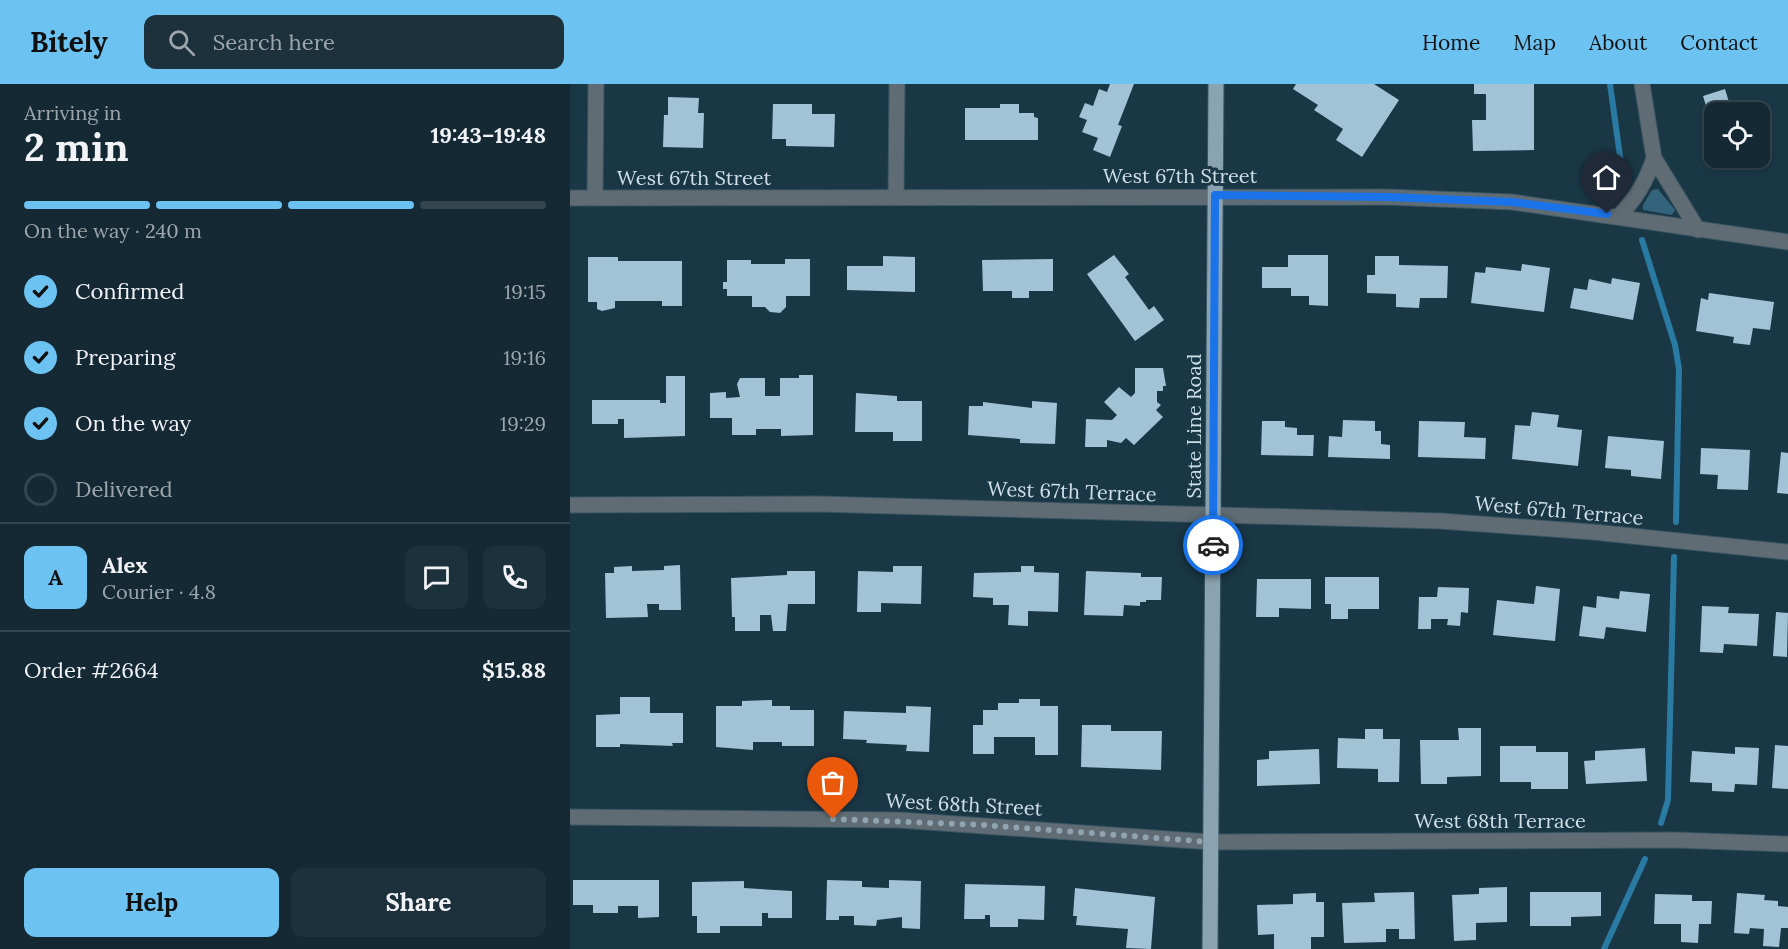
<!DOCTYPE html>
<html lang="en">
<head>
<meta charset="utf-8">
<style>
  :root { --surface:#142934; --page:#1d313c; --text:#f1f3f6; --muted:#9da6ac; --line:#33454f; --accent:#6cc3f2 }
  body { margin:0; font-family:Lora,serif; background:var(--page); color:var(--text); height:100vh; display:flex; flex-direction:column; font-size:22px; white-space:nowrap }
  * { box-sizing:border-box; margin:0 }
  p { font-size:20px; color:var(--muted) }
  .icon { flex:none; width:33px; height:33px; fill:none; stroke:currentColor; stroke-width:2; stroke-linecap:round; stroke-linejoin:round }
  .map { position:relative; flex:1; overflow:hidden }
  .side { display:flex; flex-direction:column; background:var(--surface); width:570px }
  .side>* { flex:none }
  .tools { position:absolute; left:1134px; top:18px; display:grid; gap:12px }
  .tools a { display:grid; place-items:center; width:66px; height:66px; border-radius:12px; background:var(--surface); box-shadow:0 3px 9px #0003,0 0 0 2px var(--line); font-size:30px }
  .pin { position:absolute; display:grid; place-items:center; width:51px; height:51px; color:#fff; margin:-62px -26px; border-radius:50% 50% 50% 0; rotate:-45deg; box-shadow:0 0 6px #0007 }
  .pin .icon { rotate:45deg }
  .courier { position:absolute; display:grid; place-items:center; width:60px; height:60px; margin:-30px; border:4px solid #1a73e8; border-radius:50%; background:#fff; color:#222; box-shadow:0 2px 8px #0007 }
  .head em { font-style:normal; font-weight:700 }
  .head div { display:flex; flex-direction:column-reverse }
  .head { display:flex; align-items:center; justify-content:space-between; height:102px; padding:0 24px }
  h1 { font-size:39px; font-weight:700; line-height:45px }
  .bar { display:grid; grid-template-columns:repeat(4,1fr); gap:9px 6px; align-content:center; height:72px; padding:0 24px }
  .bar i { height:8px; border-radius:4px; background:var(--line) }
  .bar .current { background:var(--accent) }
  .bar p { grid-column:span 4 }
  .line { display:flex; align-items:center; gap:15px; padding:0 24px; border-top:2px solid var(--line) }
  .line div { flex:1 }
  .round { display:grid; place-items:center; flex:none; width:63px; height:63px; border-radius:12px; background:var(--page) }
  ol { padding:0 24px; list-style:none }
  li { display:flex; align-items:center; gap:18px; height:66px }
  li p { margin-inline-start:auto }
  li .icon { padding:6px; border-radius:50%; background:var(--accent); color:#111; stroke-width:4 }
  li:last-child { color:var(--muted) }
  li i { width:33px; height:33px; border:3px solid var(--line); border-radius:50% }
  .primary-button { display:flex; gap:12px; margin-top:auto; padding:12px 24px }
  .primary-button a { flex:1; height:69px; border-radius:12px; background:var(--accent); color:#111; font-size:24px; font-weight:700; line-height:69px; text-align:center }
  .primary-button a+a { background:var(--page); color:var(--text) }
  header { display:flex; align-items:center; gap:36px; box-sizing:border-box; height:84px; padding:0 30px; background:var(--accent); color:#111 }
  header strong { font-size:28px }
  nav { display:flex; gap:33px; margin-inline-start:auto; font-size:21px }
  .search { width:420px; height:54px; background:var(--page); display:flex; align-items:center; gap:15px; box-sizing:border-box; padding:0 21px; border-radius:12px; color:var(--muted); font-size:22px }
  main { display:flex; flex:1; min-height:0 }
  .map>svg:first-child { display:block }
  .green { fill:#34637c }
  .lines { fill:none; stroke-linecap:round; stroke-linejoin:round }
  .stream { stroke:#2a7ba3; stroke-width:6 }
  .building { fill:#a2c2d5 }
  .minor-casing { stroke:#3a5563; stroke-width:17 }
  .major-casing { stroke:#3a5563; stroke-width:17 }
  .minor { stroke:#5f6c73; stroke-width:15 }
  .major { stroke:#89a3b3; stroke-width:15 }
  .done { stroke:#8fa4af; stroke-width:6; stroke-dasharray:0 10.8 }
  .route { stroke:#1a73e8; stroke-width:8 }
  .labels { text-anchor:middle; dominant-baseline:central; stroke-width:6; stroke-linejoin:round; paint-order:stroke }
  .street-label { font-size:20px; fill:#cedfe8; stroke:#1a3746 }
</style>
</head>
<body>
<header>
<strong>Bitely</strong>
<div class="search"><svg class="icon" aria-label="search" viewBox="0 0 24 24"><circle cx="10" cy="10" r="6"/><path d="M15 15l6 6"/></svg>Search here</div>
<nav><a>Home</a><a>Map</a><a>About</a><a>Contact</a></nav>
</header>
<main>
<section class="side">
<div class="head"><div><h1>2 min</h1><p>Arriving in</p></div><em>19:43–19:48</em></div>
<div class="bar"><i class="current"></i><i class="current"></i><i class="current"></i><i></i><p>On the way · 240 m</p></div>
<ol>
<li><svg class="icon" aria-label="check" viewBox="0 0 24 24"><path d="M5 12l5 5 9-10"/></svg>Confirmed<p>19:15</p></li>
<li><svg class="icon" aria-label="check" viewBox="0 0 24 24"><path d="M5 12l5 5 9-10"/></svg>Preparing<p>19:16</p></li>
<li><svg class="icon" aria-label="check" viewBox="0 0 24 24"><path d="M5 12l5 5 9-10"/></svg>On the way<p>19:29</p></li>
<li><i></i>Delivered</li>
</ol>
<div class="line" style="height:108px"><b class="round" style="background:var(--accent);color:#111">A</b><div><b>Alex</b><p>Courier · 4.8</p></div><a class="round"><svg class="icon" aria-label="chat" viewBox="0 0 24 24"><path d="M4 5h16v11H9l-5 4z"/></svg></a><a class="round"><svg class="icon" aria-label="phone" viewBox="0 0 24 24"><path d="M5 4h4l2 5-3 2q2 4 5 5l2-3 5 2v4C11 20 4 13 5 4z"/></svg></a></div>
<div class="line" style="height:78px"><div>Order #2664</div><b>$15.88</b></div>
<div class="primary-button"><a>Help</a><a>Share</a></div>
</section>
<div class="map">
<svg width="1218" height="865" viewBox="0 0 1218 865">
  <rect width="100%" height="100%" fill="#1a3746"/>
  <!-- green -->
  <path class="green" d="M 1088,105 L 1105,126 L 1102,131 L 1073,126 L 1073,121 L 1082,106 Z"/>
  <g class="lines">
    <!-- stream -->
    <path class="stream" d="M 1040,0 L 1054,101
      M 1072,156 L 1105,261 L 1109,285 L 1106,438
      M 1091,739 L 1098,716 L 1104,473
      M 1034,865 L 1075,775"/>
  </g>
  <!-- building -->
  <path class="building" d="M 540,0 L 564,0 L 548,41 L 552,42 L 540,73 L 523,66 L 528,54 L 512,48 L 517,36 L 509,33 L 515,19 L 523,22 L 529,5 L 537,8 Z
    M 726,0 L 804,0 L 829,16 L 792,73 L 766,56 L 773,45 L 744,26 L 748,21 L 723,5 Z
    M 904,0 L 964,0 L 964,66 L 903,67 L 902,36 L 916,36 L 916,10 L 904,10 Z
    M 1155,5 L 1162,28 L 1144,28 L 1144,48 L 1133,12 Z
    M 98,13 L 129,14 L 128,29 L 134,29 L 133,64 L 93,63 L 94,31 L 98,31 Z
    M 203,20 L 242,20 L 242,30 L 265,30 L 264,63 L 216,62 L 216,55 L 202,55 Z
    M 430,20 L 449,20 L 449,29 L 464,29 L 464,33 L 468,34 L 468,56 L 395,56 L 395,24 L 430,24 Z
    M 1193,50 L 1200,72 L 1156,85 L 1152,74 L 1190,74 L 1190,51 Z
    M 544,171 L 559,190 L 555,193 L 579,226 L 584,222 L 594,236 L 565,257 L 517,190 Z
    M 718,171 L 758,171 L 758,222 L 739,221 L 739,212 L 721,212 L 721,204 L 692,204 L 692,183 L 718,183 Z
    M 313,172 L 345,173 L 345,208 L 277,206 L 277,182 L 313,182 Z
    M 805,172 L 829,172 L 829,181 L 878,182 L 877,214 L 850,214 L 849,224 L 826,223 L 826,210 L 797,209 L 797,191 L 805,191 Z
    M 18,173 L 48,173 L 48,177 L 112,177 L 112,222 L 92,222 L 92,217 L 45,217 L 45,224 L 32,227 L 27,225 L 27,218 L 18,218 Z
    M 215,175 L 240,175 L 240,212 L 216,212 L 216,223 L 210,229 L 200,228 L 195,223 L 182,223 L 182,212 L 157,212 L 157,205 L 153,205 L 153,198 L 157,198 L 157,176 L 181,176 L 181,180 L 215,180 Z
    M 483,175 L 483,207 L 459,207 L 459,214 L 442,214 L 442,207 L 413,207 L 412,176 Z
    M 952,180 L 980,184 L 974,228 L 901,219 L 905,188 L 915,189 L 916,183 L 951,187 Z
    M 1042,194 L 1070,199 L 1063,236 L 1000,224 L 1004,204 L 1017,206 L 1019,195 L 1041,200 Z
    M 1139,209 L 1204,218 L 1200,246 L 1183,244 L 1180,261 L 1163,259 L 1164,253 L 1126,247 L 1131,214 L 1138,216 Z
    M 565,284 L 593,284 L 596,302 L 593,302 L 593,307 L 587,307 L 587,318 L 591,321 L 586,326 L 593,333 L 564,361 L 556,354 L 551,359 L 537,356 L 537,363 L 515,363 L 516,335 L 542,336 L 547,331 L 534,318 L 549,303 L 561,313 L 565,309 Z
    M 229,291 L 243,291 L 243,351 L 211,352 L 211,345 L 186,345 L 186,351 L 162,351 L 162,334 L 140,334 L 140,309 L 156,308 L 156,314 L 170,313 L 167,300 L 170,294 L 195,294 L 195,312 L 210,312 L 210,294 L 229,294 Z
    M 96,292 L 115,292 L 115,352 L 54,354 L 54,335 L 48,335 L 48,340 L 22,340 L 22,316 L 90,316 L 90,319 L 96,319 Z
    M 286,309 L 327,312 L 327,317 L 352,317 L 352,357 L 323,357 L 323,348 L 285,348 Z
    M 462,317 L 487,319 L 485,360 L 450,359 L 450,355 L 398,351 L 399,322 L 413,322 L 413,318 L 462,324 Z
    M 962,328 L 989,331 L 987,343 L 1012,346 L 1008,382 L 942,375 L 945,341 L 960,342 Z
    M 773,336 L 805,337 L 805,347 L 811,347 L 811,360 L 820,361 L 820,375 L 758,373 L 759,352 L 772,353 Z
    M 692,337 L 715,337 L 715,343 L 727,344 L 727,351 L 744,351 L 743,372 L 691,371 Z
    M 849,337 L 895,338 L 894,353 L 916,354 L 915,375 L 848,373 Z
    M 1038,352 L 1094,357 L 1091,395 L 1061,392 L 1061,386 L 1035,384 Z
    M 1131,364 L 1180,366 L 1178,406 L 1147,405 L 1148,391 L 1130,390 Z
    M 1211,368 L 1218,369 L 1218,410 L 1207,409 Z
    M 110,481 L 111,526 L 89,526 L 89,520 L 77,520 L 78,533 L 36,534 L 35,489 L 44,489 L 44,483 L 62,482 L 62,487 L 94,486 L 94,482 Z
    M 323,482 L 352,482 L 351,520 L 311,519 L 311,528 L 287,528 L 288,487 L 323,488 Z
    M 451,482 L 464,482 L 464,488 L 489,489 L 488,528 L 458,527 L 458,542 L 438,541 L 439,521 L 423,521 L 423,514 L 403,513 L 404,489 L 451,488 Z
    M 217,487 L 245,487 L 245,520 L 218,520 L 216,547 L 203,547 L 201,531 L 190,531 L 190,547 L 165,547 L 165,533 L 162,533 L 161,494 L 217,491 Z
    M 516,487 L 571,489 L 571,493 L 592,493 L 591,516 L 576,516 L 576,518 L 570,518 L 570,522 L 554,521 L 553,532 L 514,531 Z
    M 755,493 L 809,493 L 809,525 L 778,525 L 778,535 L 761,535 L 761,520 L 755,520 Z
    M 687,495 L 741,495 L 741,525 L 709,524 L 709,533 L 686,533 Z
    M 966,502 L 990,505 L 985,557 L 923,551 L 927,516 L 964,520 Z
    M 868,503 L 899,504 L 898,529 L 891,528 L 890,542 L 877,541 L 878,535 L 861,535 L 861,545 L 848,545 L 849,513 L 867,513 Z
    M 1050,507 L 1080,510 L 1076,548 L 1036,543 L 1034,555 L 1009,552 L 1013,522 L 1026,524 L 1027,512 L 1049,515 Z
    M 1132,522 L 1159,523 L 1158,529 L 1189,530 L 1187,562 L 1154,560 L 1153,569 L 1130,568 Z
    M 1206,528 L 1218,529 L 1217,573 L 1203,572 Z
    M 50,613 L 80,613 L 80,629 L 113,629 L 113,659 L 102,659 L 103,662 L 50,660 L 50,663 L 26,663 L 26,631 L 50,630 Z
    M 449,615 L 470,615 L 470,622 L 488,622 L 488,671 L 465,671 L 465,653 L 424,653 L 424,670 L 403,670 L 403,641 L 413,641 L 413,626 L 428,626 L 428,619 L 449,619 Z
    M 202,616 L 202,622 L 220,622 L 220,626 L 244,626 L 244,662 L 212,662 L 212,658 L 183,658 L 183,666 L 146,663 L 146,622 L 172,622 L 172,617 Z
    M 336,622 L 361,623 L 359,668 L 336,667 L 337,661 L 296,659 L 297,656 L 273,655 L 274,627 L 336,629 Z
    M 512,641 L 541,641 L 541,647 L 592,647 L 591,686 L 511,683 Z
    M 888,644 L 911,644 L 911,692 L 877,693 L 877,700 L 851,700 L 850,656 L 889,656 Z
    M 795,645 L 813,645 L 813,655 L 830,655 L 829,698 L 808,698 L 808,685 L 767,684 L 768,654 L 795,655 Z
    M 1205,661 L 1218,662 L 1218,705 L 1202,704 Z
    M 930,662 L 966,662 L 966,668 L 998,668 L 998,705 L 961,705 L 961,698 L 930,698 Z
    M 1165,663 L 1189,664 L 1187,701 L 1165,700 L 1164,708 L 1142,707 L 1142,699 L 1120,698 L 1122,667 L 1165,670 Z
    M 1075,664 L 1077,697 L 1016,700 L 1014,677 L 1025,676 L 1025,667 Z
    M 749,665 L 750,700 L 687,702 L 687,676 L 699,675 L 699,667 Z
    M 3,796 L 89,796 L 89,833 L 68,834 L 68,822 L 48,822 L 48,829 L 23,829 L 23,821 L 3,821 Z
    M 257,796 L 292,797 L 292,803 L 319,804 L 319,796 L 351,797 L 350,845 L 332,844 L 332,833 L 307,836 L 306,842 L 284,841 L 284,832 L 269,832 L 269,836 L 256,836 Z
    M 174,797 L 174,804 L 222,807 L 222,834 L 198,834 L 198,829 L 192,829 L 192,842 L 150,842 L 150,849 L 127,849 L 127,832 L 122,832 L 122,798 Z
    M 395,800 L 475,802 L 474,836 L 448,835 L 448,843 L 420,843 L 420,831 L 415,831 L 415,835 L 394,835 Z
    M 937,803 L 937,838 L 906,839 L 906,856 L 884,857 L 882,811 L 909,810 L 909,804 Z
    M 505,804 L 585,813 L 581,865 L 556,864 L 558,845 L 506,841 L 507,832 L 503,832 Z
    M 844,808 L 845,855 L 829,855 L 829,845 L 816,845 L 816,858 L 774,859 L 772,819 L 805,818 L 804,809 Z
    M 960,808 L 1031,808 L 1031,832 L 1001,833 L 1001,842 L 960,842 Z
    M 746,809 L 746,818 L 754,818 L 754,853 L 741,853 L 741,865 L 704,865 L 704,850 L 688,851 L 687,821 L 723,820 L 723,810 Z
    M 1167,809 L 1195,811 L 1194,816 L 1208,817 L 1208,822 L 1218,823 L 1218,844 L 1211,844 L 1209,863 L 1193,862 L 1194,845 L 1180,844 L 1179,850 L 1164,849 Z
    M 1085,810 L 1122,811 L 1122,817 L 1142,817 L 1141,840 L 1129,840 L 1128,859 L 1111,858 L 1111,840 L 1084,840 Z"/>
  <g class="lines">
    <!-- minor casing -->
    <g class="minor-casing">
      <path id="minor" d="M 1072,0 L 1084,74 L 1128,146
        M 326,113 L 327,0
        M 0,114 L 817,113 L 942,118 L 1218,158
        M 25,114 L 26,0
        M 1049,132 C 1066,114 1076,98 1084,74
        M 0,421 L 248,420 L 870,437 L 1023,448 L 1218,468
        M 0,733 L 329,736 L 641,758 L 1104,756 L 1218,760"/>
    </g>
    <!-- major casing -->
    <g class="major-casing">
      <path id="major" d="M 640,865 L 646,0"/>
    </g>
    <!-- minor -->
    <use href="#minor" class="minor"/>
    <!-- major -->
    <use href="#major" class="major"/>
  </g>
  <g class="lines">
    <!-- done -->
    <path class="done" d="M 263,735 L 413,741 L 641,758 L 643,461"/>
    <!-- route -->
    <path class="route" d="M 643,461 L 645,111 L 818,113 L 942,118 L 1037,130"/>
  </g>
  <g class="labels">
    <!-- street labels -->
    <g class="street-label">
      <text x="610" y="91">West 67th Street</text>
      <text x="124" y="93">West 67th Street</text>
      <text transform="translate(623 342) rotate(-90)">State Line Road</text>
      <text transform="translate(502 407) rotate(2)">West 67th Terrace</text>
      <text transform="translate(989 426) rotate(5)">West 67th Terrace</text>
      <text transform="translate(394 720) rotate(3)">West 68th Street</text>
      <text x="930" y="736">West 68th Terrace</text>
    </g>
  </g>
</svg>
<div class="tools">
<a><svg class="icon" aria-label="locate" viewBox="0 0 24 24"><circle cx="12" cy="12" r="6"/><path d="M12 2v4M12 18v4M2 12h4M18 12h4"/></svg></a>
</div>
<div class="pin" style="left:263px;top:735px;background:#ea580c"><svg class="icon" aria-label="bag" viewBox="0 0 24 24"><path d="M5 8h14l-1 12H6zM9 8a3 3 0 0 1 6 0"/></svg></div>
<div class="pin" style="left:1037px;top:130px;background:#1f2937"><svg class="icon" aria-label="home" viewBox="0 0 24 24"><path d="M3 11l9-7 9 7M6 9v11h12V9"/></svg></div>
<div class="courier" style="left:643px;top:461px"><svg class="icon" aria-label="car" viewBox="0 0 24 24"><path d="M5 17H2v-5l4-1 3-4h7l3 4 3 1v5h-3M9 17h6M6 11h13"/><circle cx="7" cy="17" r="2"/><circle cx="17" cy="17" r="2"/></svg></div>
</div>
</main>
</body>
</html>
